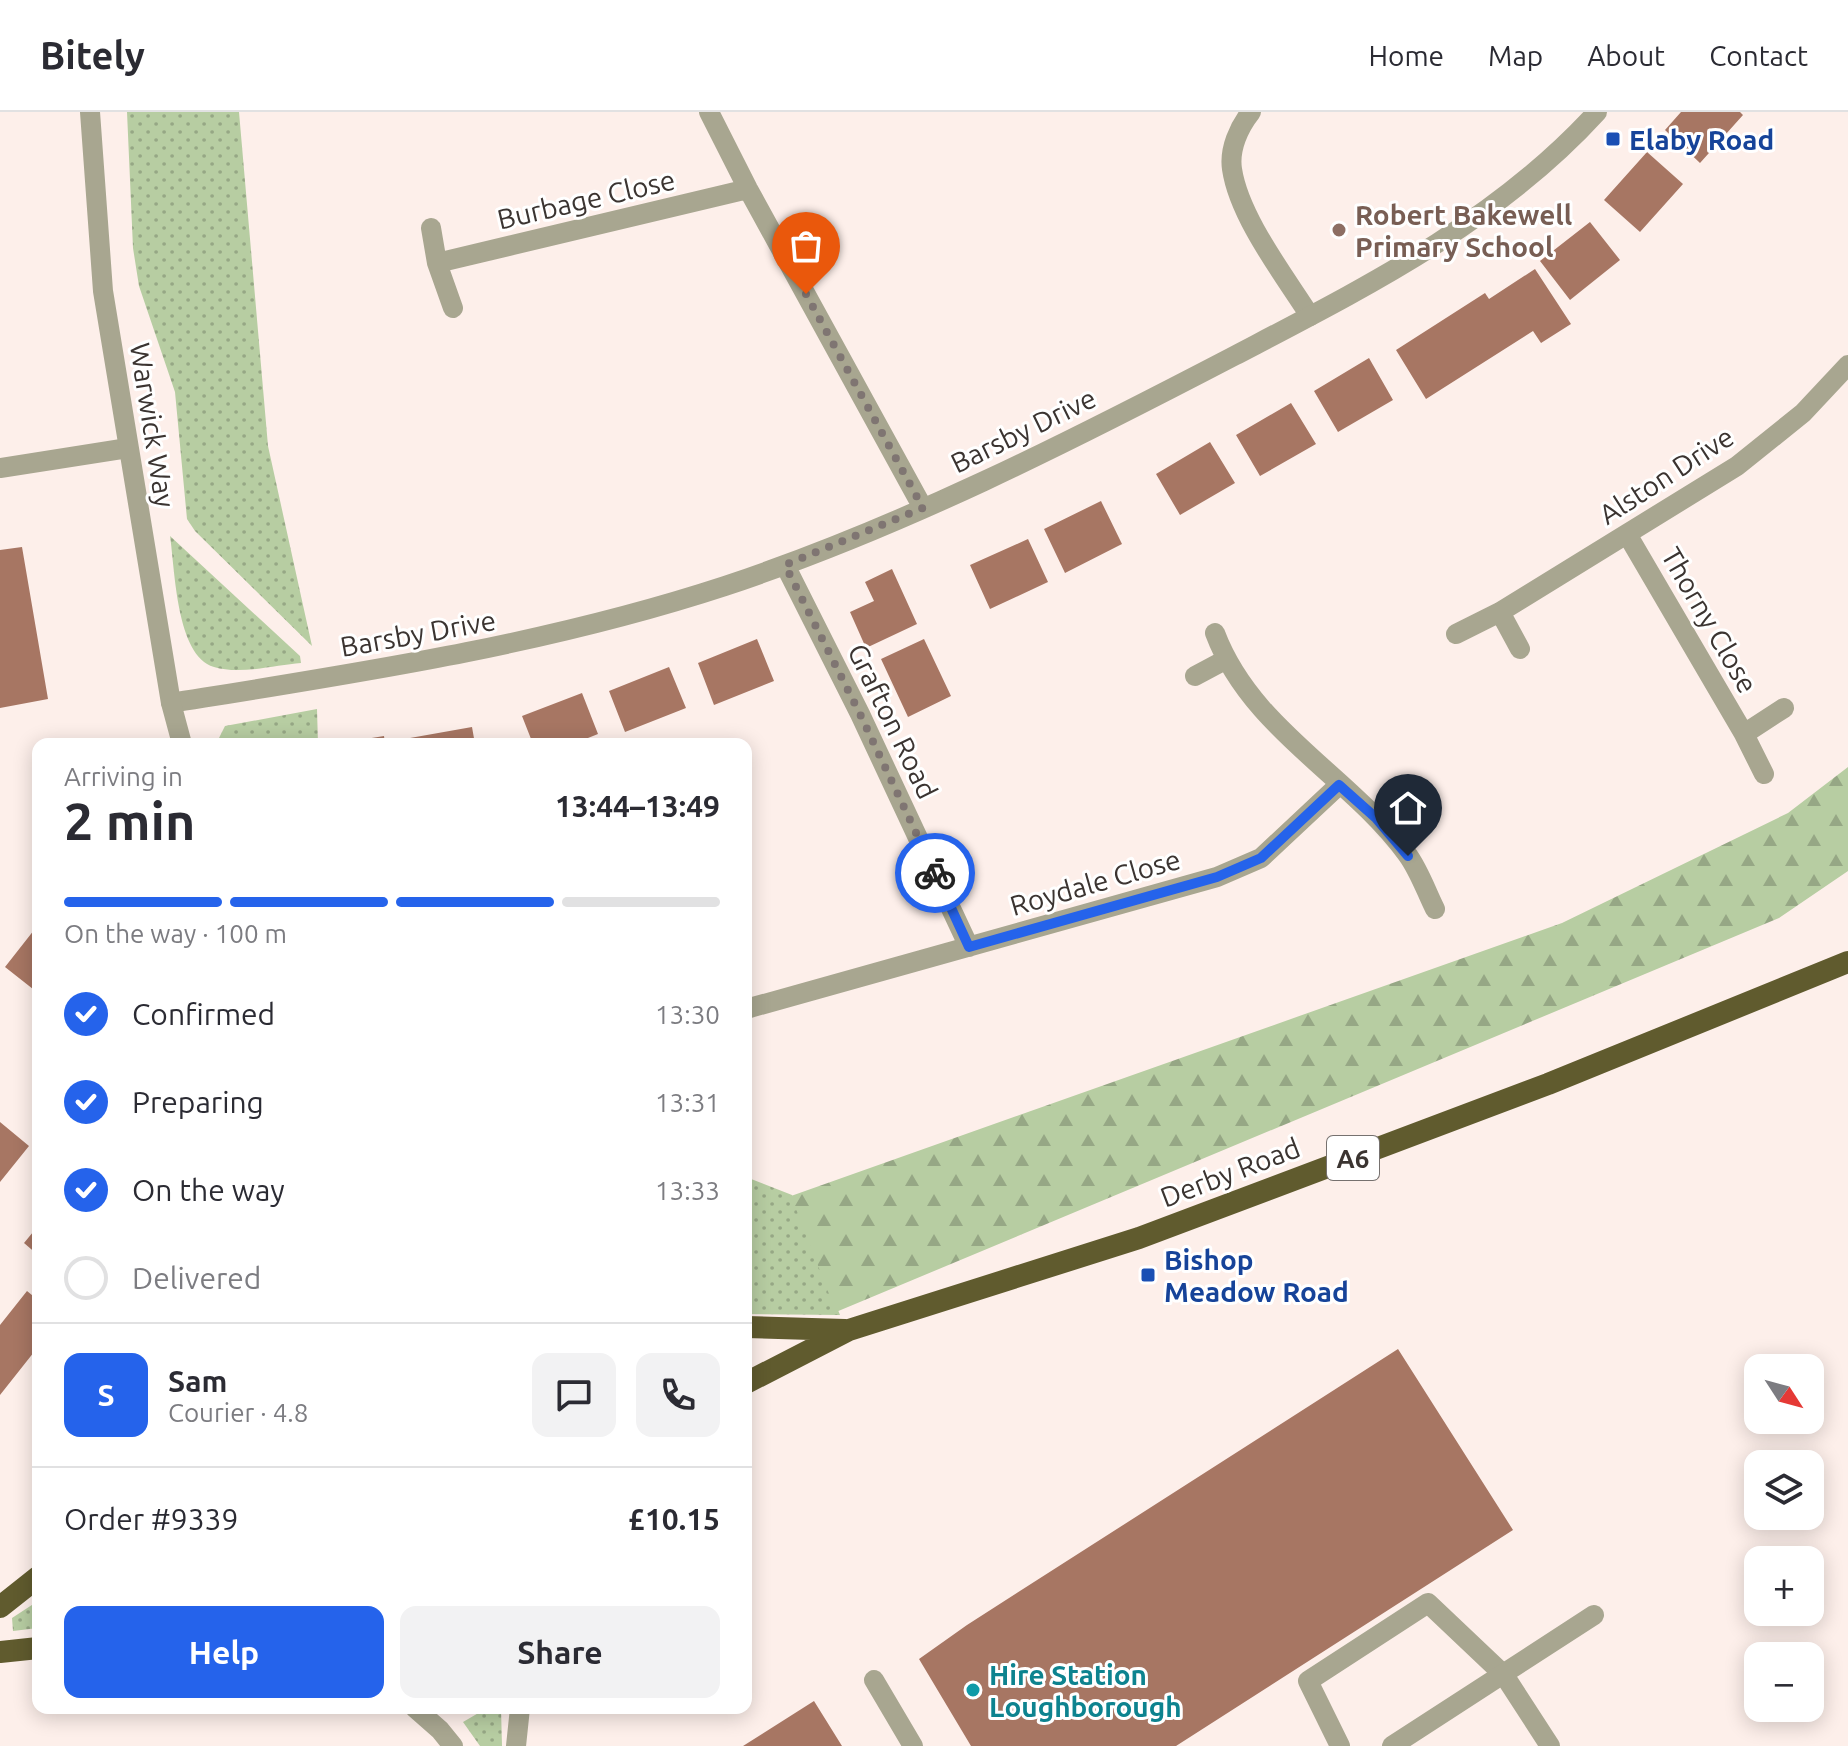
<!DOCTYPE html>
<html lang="en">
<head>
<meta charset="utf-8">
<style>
  :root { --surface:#fff; --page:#f2f2f3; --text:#2b2b33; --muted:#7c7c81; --line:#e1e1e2; --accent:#2563eb }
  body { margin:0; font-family:Ubuntu,sans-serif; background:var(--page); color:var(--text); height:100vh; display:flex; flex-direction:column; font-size:30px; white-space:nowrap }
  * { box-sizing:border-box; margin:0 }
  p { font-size:26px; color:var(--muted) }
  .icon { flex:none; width:44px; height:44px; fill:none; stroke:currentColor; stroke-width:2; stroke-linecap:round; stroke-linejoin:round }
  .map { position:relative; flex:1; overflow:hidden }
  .details { position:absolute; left:32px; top:626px; width:720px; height:976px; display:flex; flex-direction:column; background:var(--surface); border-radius:16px; box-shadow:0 4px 20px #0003 }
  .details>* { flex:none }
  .needle { width:52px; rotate:126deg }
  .fabs { position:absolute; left:1744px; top:1242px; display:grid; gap:16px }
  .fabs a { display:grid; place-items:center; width:80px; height:80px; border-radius:16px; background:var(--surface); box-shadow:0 4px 20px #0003; font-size:40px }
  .pin { position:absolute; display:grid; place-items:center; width:68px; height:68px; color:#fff; margin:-82px -34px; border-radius:50% 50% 50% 0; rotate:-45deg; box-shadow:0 0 8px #0007 }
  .pin .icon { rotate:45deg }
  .courier { position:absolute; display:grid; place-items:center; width:80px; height:80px; margin:-40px; border:6px solid #2563eb; border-radius:50%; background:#fff; color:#222; box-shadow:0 2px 10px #0007 }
  .head em { font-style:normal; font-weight:600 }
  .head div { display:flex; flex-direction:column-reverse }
  .head { display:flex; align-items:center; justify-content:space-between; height:136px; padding:0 32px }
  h1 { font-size:52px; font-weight:600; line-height:60px }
  .bar { display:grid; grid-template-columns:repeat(4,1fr); gap:12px 8px; align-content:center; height:96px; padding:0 32px }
  .bar i { height:10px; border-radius:6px; background:var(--line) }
  .bar .on { background:var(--accent) }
  .bar p { grid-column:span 4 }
  .line { display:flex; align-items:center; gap:20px; padding:0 32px; border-top:2px solid var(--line) }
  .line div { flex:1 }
  .round { display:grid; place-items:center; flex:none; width:84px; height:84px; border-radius:16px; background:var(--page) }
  ol { padding:0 32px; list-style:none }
  li { display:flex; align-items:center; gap:24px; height:88px }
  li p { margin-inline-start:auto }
  li .icon { padding:8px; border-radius:50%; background:var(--accent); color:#fff; stroke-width:4 }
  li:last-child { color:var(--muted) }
  li i { width:44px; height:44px; border:4px solid var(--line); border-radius:50% }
  .button { display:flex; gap:16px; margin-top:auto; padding:16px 32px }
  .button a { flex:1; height:92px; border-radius:16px; background:var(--accent); color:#fff; font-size:32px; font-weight:600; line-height:92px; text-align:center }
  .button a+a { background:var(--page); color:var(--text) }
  header { display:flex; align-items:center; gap:48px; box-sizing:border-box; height:112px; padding:0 40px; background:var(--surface); border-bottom:2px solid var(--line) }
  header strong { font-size:38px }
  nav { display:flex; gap:44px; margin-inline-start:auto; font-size:28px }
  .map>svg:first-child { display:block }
  .grass { fill:url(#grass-dots) }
  .forest { fill:url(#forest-firs) }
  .building { fill:#a77663 }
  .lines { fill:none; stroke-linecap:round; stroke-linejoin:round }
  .service { stroke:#a8a690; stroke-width:20 }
  .minor { stroke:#a8a690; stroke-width:20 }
  .tertiary { stroke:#a8a690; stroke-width:20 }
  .trunk { stroke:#605b2e; stroke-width:22 }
  .done { stroke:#7f7572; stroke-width:8; stroke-dasharray:0 14.4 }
  .route { stroke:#2563eb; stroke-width:10 }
  .transit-dot { fill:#1a4fb4; stroke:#fff; stroke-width:3 }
  .education-dot { fill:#8d6e63; stroke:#fff; stroke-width:3 }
  .culture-dot { fill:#0f9aa8; stroke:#fff; stroke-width:3 }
  .labels { text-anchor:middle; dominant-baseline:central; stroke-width:6; stroke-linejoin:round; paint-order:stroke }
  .shield { fill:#fff; stroke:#76716f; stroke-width:2 }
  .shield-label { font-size:26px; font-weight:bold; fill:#3b3431 }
  .transit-label { font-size:28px; font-weight:bold; fill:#164399; stroke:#fff; text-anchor:start }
  .street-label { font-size:28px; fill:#3b3431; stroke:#fff }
  .education-label { font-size:28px; font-weight:bold; fill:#785e54; stroke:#fff; text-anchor:start }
  .culture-label { font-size:28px; font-weight:bold; fill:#0d838f; stroke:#fff; text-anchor:start }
</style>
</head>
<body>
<header>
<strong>Bitely</strong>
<nav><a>Home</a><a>Map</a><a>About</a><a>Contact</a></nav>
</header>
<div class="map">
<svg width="1848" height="1634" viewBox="0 0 1848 1634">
  <defs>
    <pattern id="grass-dots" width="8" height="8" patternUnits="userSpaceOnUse" patternTransform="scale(2)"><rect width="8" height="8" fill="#b7cda2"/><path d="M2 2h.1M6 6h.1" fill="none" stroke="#96a785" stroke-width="1.8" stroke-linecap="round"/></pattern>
    <pattern id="forest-firs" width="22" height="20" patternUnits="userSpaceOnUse" patternTransform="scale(2)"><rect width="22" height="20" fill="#b7cda2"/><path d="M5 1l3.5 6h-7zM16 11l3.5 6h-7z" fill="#96a785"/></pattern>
  </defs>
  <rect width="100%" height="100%" fill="#fdefea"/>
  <!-- grass -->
  <path class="grass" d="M 127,0 L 239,0 L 268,334 L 312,534 L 195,419 L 187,407 L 175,280 L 139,174 L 133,136 Z
    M 170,424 L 300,544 L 301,551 C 275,553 240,563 214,555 C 176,544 175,457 170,424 Z
    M 317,597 L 318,632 L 216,632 L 225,614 Z
    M 746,1065 L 792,1083 L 840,1203 L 746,1202 Z
    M 38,1489 L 38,1516 L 13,1519 L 12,1506 Z
    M 487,1596 L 501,1596 L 502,1634 L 480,1634 L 463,1610 Z"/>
  <!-- forest -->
  <path class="forest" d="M 1848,655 L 1848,759 L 1779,806 L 836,1200 L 791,1084 L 1562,811 L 1788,701 Z"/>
  <!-- building -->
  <path class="building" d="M 1681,0 L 1740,0 L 1743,3 L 1700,51 L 1665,18 Z
    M 1647,40 L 1683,72 L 1640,120 L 1604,88 Z
    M 1590,110 L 1620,148 L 1570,188 L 1540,149 Z
    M 1535,157 L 1571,212 L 1541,231 L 1533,219 L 1426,287 L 1396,238 L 1485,181 L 1489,187 Z
    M 1369,246 L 1393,288 L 1338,320 L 1314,279 Z
    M 1291,291 L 1316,332 L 1260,364 L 1236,323 Z
    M 1210,330 L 1235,371 L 1180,403 L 1156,362 Z
    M 1101,389 L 1122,432 L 1065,461 L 1044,417 Z
    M 1028,427 L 1048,470 L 990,497 L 970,453 Z
    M 22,435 L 48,587 L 0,596 L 0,438 Z
    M 892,457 L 917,512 L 866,536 L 850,500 L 874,489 L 865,470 Z
    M 757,527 L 774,569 L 714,593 L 698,551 Z
    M 924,527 L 951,584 L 908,605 L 881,547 Z
    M 669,555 L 686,596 L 625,620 L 609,579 Z
    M 582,581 L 598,622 L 573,632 L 533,632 L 522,604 Z
    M 472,615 L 475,632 L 411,632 L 410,626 Z
    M 384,624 L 385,632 L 347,632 L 347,630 Z
    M 38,813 L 38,881 L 5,855 Z
    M 0,1010 L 29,1034 L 0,1070 Z
    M 38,1114 L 38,1143 L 24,1131 Z
    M 27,1179 L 38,1188 L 38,1235 L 0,1283 L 0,1213 Z
    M 1398,1237 L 1513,1418 L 1176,1634 L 971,1634 L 919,1547 L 967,1513 Z
    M 814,1589 L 842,1634 L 743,1634 Z"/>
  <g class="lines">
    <!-- service -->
    <path class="service" d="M 1251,0 C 1239,15 1229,37 1232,57 C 1239,105 1284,163 1310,204
      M 874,1568 L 913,1634
      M 1340,1634 L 1308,1569 L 1428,1491 L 1504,1563"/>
    <!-- minor -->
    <path class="minor" d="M 709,0 L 748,77 L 923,396
      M 431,116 L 437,151 L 453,196
      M 437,151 L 748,77
      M 0,356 L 128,336
      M 1627,422 L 1744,622 L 1764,662
      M 785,453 L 860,602 L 969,835
      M 1500,500 L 1520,537
      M 1215,521 C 1251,617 1349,663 1407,742 C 1419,758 1426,779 1435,797
      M 1456,522 L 1500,500 L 1737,354 L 1803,301 L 1848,253
      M 1195,564 L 1225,548
      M 171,591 C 358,561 545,533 725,474 C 902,415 1069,330 1234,244 C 1364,176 1497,110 1597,0
      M 1744,622 L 1784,596
      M 746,897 L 1217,765 L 1261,746 L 1339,673
      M 1504,1563 L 1550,1634
      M 1392,1634 L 1594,1503"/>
    <!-- tertiary -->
    <path class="tertiary" d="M 90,0 L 103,179 L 171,591 L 182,632
      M 415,1596 L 440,1618 L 453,1634
      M 516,1634 L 520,1596"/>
    <!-- trunk -->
    <path class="trunk" d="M 746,1215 L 845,1218
      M 746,1271 L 849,1218 L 1139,1126 L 1548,972 L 1848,850
      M 0,1495 L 38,1465
      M 0,1540 L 38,1536"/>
  </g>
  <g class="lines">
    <!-- done -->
    <path class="done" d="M 806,182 L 923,396 L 785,453 L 860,602 L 935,761"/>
    <!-- route -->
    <path class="route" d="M 935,761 L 969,835 L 1217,765 L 1261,746 L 1339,673 L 1376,706 L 1408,744"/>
  </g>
  <!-- markers -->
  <g class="transit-dot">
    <rect x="1605" y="19" width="16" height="16" rx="4"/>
    <rect x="1140" y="1155" width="16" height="16" rx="4"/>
  </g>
  <circle class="education-dot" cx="1339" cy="118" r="8"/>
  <circle class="culture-dot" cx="973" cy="1578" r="8"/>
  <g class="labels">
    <!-- shield labels -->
    <rect class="shield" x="1327" y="1024" width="52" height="44" rx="6"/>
    <g class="shield-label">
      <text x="1353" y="1046">A6</text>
    </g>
    <!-- transit labels -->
    <g class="transit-label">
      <text x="1629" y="27">Elaby Road</text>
      <text x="1164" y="1147">Bishop<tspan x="1164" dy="32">Meadow Road</tspan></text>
    </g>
    <!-- street labels -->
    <g class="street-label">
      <text transform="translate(586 87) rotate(-13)">Burbage Close</text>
      <text transform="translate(153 313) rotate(81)">Warwick Way</text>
      <text transform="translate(1023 318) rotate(-26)">Barsby Drive</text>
      <text transform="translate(1666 363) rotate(-33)">Alston Drive</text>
      <text transform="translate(1710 508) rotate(60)">Thorny Close</text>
      <text transform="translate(418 521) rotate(-10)">Barsby Drive</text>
      <text transform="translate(893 609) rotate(64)">Grafton Road</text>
      <text transform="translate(1095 770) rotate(-16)">Roydale Close</text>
      <text transform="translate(1230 1060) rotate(-21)">Derby Road</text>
    </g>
    <!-- education labels -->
    <g class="education-label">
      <text x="1355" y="102">Robert Bakewell<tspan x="1355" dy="32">Primary School</tspan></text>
    </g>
    <!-- culture labels -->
    <g class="culture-label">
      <text x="989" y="1562">Hire Station<tspan x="989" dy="32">Loughborough</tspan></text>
    </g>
  </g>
</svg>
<div class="fabs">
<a><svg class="needle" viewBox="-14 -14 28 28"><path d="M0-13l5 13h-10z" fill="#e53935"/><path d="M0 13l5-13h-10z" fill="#7c7c81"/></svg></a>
<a><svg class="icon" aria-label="layers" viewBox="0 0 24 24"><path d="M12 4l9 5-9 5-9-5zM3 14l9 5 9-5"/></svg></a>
<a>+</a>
<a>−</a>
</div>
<div class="pin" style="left:806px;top:182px;background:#ea580c"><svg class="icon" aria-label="bag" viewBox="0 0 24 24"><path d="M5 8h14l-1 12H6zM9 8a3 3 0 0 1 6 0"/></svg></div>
<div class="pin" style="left:1408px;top:744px;background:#1f2937"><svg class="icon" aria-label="home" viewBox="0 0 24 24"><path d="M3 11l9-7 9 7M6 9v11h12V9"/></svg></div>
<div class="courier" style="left:935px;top:761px"><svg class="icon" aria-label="bike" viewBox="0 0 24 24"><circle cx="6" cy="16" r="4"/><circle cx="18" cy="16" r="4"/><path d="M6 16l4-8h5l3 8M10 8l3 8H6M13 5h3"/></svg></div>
<section class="details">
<div class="head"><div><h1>2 min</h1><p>Arriving in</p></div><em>13:44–13:49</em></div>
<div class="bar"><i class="on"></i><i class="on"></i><i class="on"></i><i></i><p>On the way · 100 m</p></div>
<ol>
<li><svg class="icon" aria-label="check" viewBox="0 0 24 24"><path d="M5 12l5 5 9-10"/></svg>Confirmed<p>13:30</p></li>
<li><svg class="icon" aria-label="check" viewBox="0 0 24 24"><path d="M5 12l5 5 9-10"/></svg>Preparing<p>13:31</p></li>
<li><svg class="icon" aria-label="check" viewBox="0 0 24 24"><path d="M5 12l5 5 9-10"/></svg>On the way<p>13:33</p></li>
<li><i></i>Delivered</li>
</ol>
<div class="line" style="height:144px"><b class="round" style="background:var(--accent);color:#fff">S</b><div><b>Sam</b><p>Courier · 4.8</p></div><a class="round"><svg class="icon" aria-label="chat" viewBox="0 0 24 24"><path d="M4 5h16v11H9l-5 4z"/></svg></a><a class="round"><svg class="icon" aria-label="phone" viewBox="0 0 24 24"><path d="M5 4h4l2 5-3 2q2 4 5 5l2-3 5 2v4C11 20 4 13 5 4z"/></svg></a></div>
<div class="line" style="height:104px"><div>Order #9339</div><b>£10.15</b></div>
<div class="button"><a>Help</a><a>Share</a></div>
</section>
</div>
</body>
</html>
